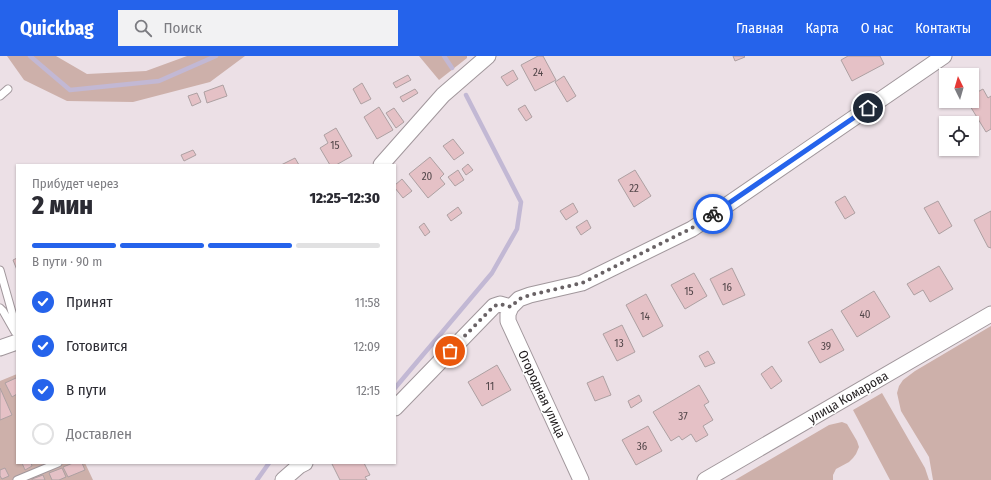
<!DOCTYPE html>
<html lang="ru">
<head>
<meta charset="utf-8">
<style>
  :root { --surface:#fff; --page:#f2f2f3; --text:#2b2b33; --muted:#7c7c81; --line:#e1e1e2; --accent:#2563eb }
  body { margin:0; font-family:"Fira Sans Condensed",sans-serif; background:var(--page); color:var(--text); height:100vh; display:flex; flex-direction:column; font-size:15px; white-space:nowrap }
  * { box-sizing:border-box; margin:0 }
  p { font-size:13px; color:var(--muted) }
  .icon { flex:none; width:22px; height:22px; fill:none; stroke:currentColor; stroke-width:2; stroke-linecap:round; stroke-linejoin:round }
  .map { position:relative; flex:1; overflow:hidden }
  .sheet { position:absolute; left:16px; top:108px; width:380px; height:300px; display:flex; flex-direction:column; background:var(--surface); border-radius:0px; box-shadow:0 1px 3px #0004 }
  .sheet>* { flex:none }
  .needle { width:26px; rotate:355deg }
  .controls { position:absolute; left:939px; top:12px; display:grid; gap:8px }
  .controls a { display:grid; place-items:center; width:40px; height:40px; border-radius:0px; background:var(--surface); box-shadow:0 1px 3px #0004; font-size:20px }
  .pin { position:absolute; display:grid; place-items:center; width:34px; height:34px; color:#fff; margin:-17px; border:2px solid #fff; border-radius:50%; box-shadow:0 1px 4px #0007 }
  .courier { position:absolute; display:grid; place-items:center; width:40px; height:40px; margin:-20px; border:3px solid #2563eb; border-radius:50%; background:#fff; color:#222; box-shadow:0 1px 5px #0007 }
  .summary em { font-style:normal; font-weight:800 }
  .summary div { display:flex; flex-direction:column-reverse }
  .summary { display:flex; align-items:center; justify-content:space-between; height:68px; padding:0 16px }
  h1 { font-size:26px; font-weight:800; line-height:30px }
  .bar { display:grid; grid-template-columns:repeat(4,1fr); gap:6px 4px; align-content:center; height:48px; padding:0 16px }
  .bar i { height:5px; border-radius:3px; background:var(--line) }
  .bar .selected { background:var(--accent) }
  .bar p { grid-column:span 4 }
  ol { padding:0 16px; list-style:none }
  li { display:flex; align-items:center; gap:12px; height:44px }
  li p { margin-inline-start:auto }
  li .icon { padding:4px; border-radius:50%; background:var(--accent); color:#fff; stroke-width:4 }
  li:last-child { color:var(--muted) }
  li i { width:22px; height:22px; border:2px solid var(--line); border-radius:50% }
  header { display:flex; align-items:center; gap:24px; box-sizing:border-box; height:56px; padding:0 20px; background:var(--accent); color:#fff }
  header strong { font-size:19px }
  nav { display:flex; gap:22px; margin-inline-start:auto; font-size:14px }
  .search { width:280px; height:36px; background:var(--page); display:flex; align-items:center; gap:10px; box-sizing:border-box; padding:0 14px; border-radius:0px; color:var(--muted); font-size:15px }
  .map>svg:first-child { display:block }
  .green { fill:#cdb0aa }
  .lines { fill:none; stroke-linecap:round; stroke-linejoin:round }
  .stream { stroke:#c2b8d4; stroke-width:4.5 }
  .building { fill:#e5c1c6; stroke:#ada0a2 }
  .lane-casing { stroke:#a1979c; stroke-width:9 }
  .street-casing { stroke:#a1979c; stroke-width:17 }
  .lane { stroke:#fff; stroke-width:7 }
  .street { stroke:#fff; stroke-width:15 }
  .done { stroke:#696265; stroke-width:4; stroke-dasharray:0 7.2 }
  .route { stroke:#2563eb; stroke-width:5 }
  .labels { text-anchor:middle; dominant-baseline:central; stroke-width:3; stroke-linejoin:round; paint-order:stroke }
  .number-label { font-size:11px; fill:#53474a }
  .street-label { font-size:13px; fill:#221e20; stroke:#fff }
</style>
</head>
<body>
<header>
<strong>Quickbag</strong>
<div class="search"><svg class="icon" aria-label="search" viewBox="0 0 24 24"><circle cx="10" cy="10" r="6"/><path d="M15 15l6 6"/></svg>Поиск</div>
<nav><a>Главная</a><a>Карта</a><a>О нас</a><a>Контакты</a></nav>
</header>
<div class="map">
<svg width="991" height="424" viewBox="0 0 991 424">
  <rect width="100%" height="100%" fill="#ece0e6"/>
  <!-- green -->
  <path class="green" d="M 7,0 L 56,0 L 87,18 L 146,15 L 187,0 L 245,0 L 210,26 L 133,46 L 67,45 L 24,24 Z
    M 419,0 L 467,0 L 467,2 L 439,24 Z
    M 991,270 L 991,424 L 933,424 L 929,401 L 901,355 L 897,337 L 899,330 L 903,324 L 915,315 Z
    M 17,318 L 17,407 L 85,407 L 93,424 L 0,424 L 0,325 Z
    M 882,337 L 925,412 L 929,424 L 890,424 L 853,354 Z
    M 842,366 L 847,368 L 857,385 L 859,391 L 856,398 L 853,402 L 849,406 L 836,413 L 833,419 L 833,424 L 735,424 L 829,369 Z"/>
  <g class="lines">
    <!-- stream -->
    <path class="stream" d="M 30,0 L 70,34 L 159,25 L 216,0
      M 444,0 L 452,12
      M 395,332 L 492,217 L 517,173 L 521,146 L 466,39
      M 257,424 L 269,407"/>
  </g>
  <!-- building -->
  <path class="building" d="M 538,0 L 543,0 L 556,24 L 535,35 L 521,9 Z
    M 733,0 L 744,0 L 745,1 L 735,5 Z
    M 848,0 L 880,0 L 884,8 L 852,25 L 841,4 Z
    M 513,14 L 518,23 L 507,30 L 501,21 Z
    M 408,19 L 411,24 L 396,32 L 393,27 Z
    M 564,20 L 576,40 L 567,46 L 555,26 Z
    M 362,27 L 371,43 L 361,48 L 353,33 Z
    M 223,29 L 227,40 L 207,47 L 204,36 Z
    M 415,33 L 418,37 L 403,46 L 400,41 Z
    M 983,33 L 988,42 L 991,40 L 991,73 L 986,76 L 967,45 L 972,45 L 972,39 Z
    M 197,37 L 201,46 L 192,50 L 188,40 Z
    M 525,49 L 532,61 L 526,65 L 518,53 Z
    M 379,51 L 393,74 L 377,83 L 364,61 Z
    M 394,52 L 404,66 L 396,72 L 386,57 Z
    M 336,72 L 352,100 L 336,109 L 330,109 L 320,92 L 328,87 L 324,79 Z
    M 453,83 L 464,97 L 454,104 L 443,90 Z
    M 193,94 L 196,99 L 184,105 L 181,99 Z
    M 430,101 L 444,118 L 440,122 L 445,128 L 428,142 L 409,118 Z
    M 295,102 L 299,109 L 281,109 Z
    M 468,108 L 473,114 L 466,119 L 462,113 Z
    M 458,114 L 464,124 L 455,130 L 448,121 Z
    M 635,114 L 651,140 L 634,151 L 618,124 Z
    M 402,123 L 412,135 L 403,142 L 395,132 L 395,129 Z
    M 845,140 L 855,157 L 845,163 L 835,146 Z
    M 938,145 L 952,170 L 939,178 L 924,152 Z
    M 573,147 L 578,156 L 566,164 L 560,155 Z
    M 458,151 L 462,157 L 451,165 L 447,159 Z
    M 991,155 L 991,192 L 988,191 L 974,164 Z
    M 587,164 L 591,172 L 581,179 L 576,171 Z
    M 424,167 L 430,176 L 425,180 L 419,171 Z
    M 17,202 L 17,214 L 13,204 Z
    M 939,210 L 953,233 L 930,246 L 923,234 L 914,239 L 907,228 Z
    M 732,212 L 745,239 L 723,249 L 710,223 Z
    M 694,217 L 707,240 L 685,253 L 671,229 Z
    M 874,235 L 890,261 L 857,281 L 841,255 Z
    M 646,238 L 663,270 L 643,281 L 626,249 Z
    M 622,269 L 635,296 L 617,305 L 603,278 Z
    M 832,273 L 844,294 L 820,307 L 808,286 Z
    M 708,295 L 715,307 L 705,311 L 699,300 Z
    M 497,309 L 511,334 L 482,350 L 468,326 Z
    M 772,310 L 782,325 L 771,333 L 761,318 Z
    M 603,320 L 611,339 L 595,345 L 587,327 Z
    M 16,322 L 17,323 L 17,338 L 12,341 L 5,327 Z
    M 699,329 L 709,346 L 704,349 L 713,364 L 703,370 L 708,379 L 696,386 L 691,378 L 682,384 L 679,380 L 671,385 L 653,356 Z
    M 0,332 L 12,359 L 0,364 Z
    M 639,339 L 642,345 L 631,352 L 628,345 Z
    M 648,370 L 662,395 L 636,409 L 622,384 Z
    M 22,407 L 31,407 L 32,410 L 25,414 Z
    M 73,407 L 82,407 L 85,414 L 68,421 L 63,411 Z
    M 333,407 L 364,407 L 370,419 L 365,421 L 367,424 L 340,424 L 332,408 Z
    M 5,412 L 9,420 L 2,423 L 0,420 L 0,414 Z
    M 62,412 L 66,421 L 59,424 L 52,424 L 49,417 Z
    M 43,419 L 45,424 L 32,424 L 32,423 Z"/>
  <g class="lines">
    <!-- lane casing -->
    <g class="lane-casing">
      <path id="lane" d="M 0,40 L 8,33
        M 0,214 L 17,274
        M 0,252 L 3,255 L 15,276
        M 17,424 L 58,407"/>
    </g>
    <!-- street casing -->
    <g class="street-casing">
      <path id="street" d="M 381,109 L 443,39 L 488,0
        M 0,292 L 17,286
        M 395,352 L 494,250 L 500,248 L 511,251
        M 283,424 L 299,410 L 305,407
        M 581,424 L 508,265 L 508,258 L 511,251 L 519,243 L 530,239 L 582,227 L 692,173 L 944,0
        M 705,424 L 991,258"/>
    </g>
    <!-- lane -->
    <use href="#lane" class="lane"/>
    <!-- street -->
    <use href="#street" class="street"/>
  </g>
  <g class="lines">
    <!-- done -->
    <path class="done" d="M 450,295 L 494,250 L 500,248 L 511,251 L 519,243 L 530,239 L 582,227 L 692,172 L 713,158"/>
    <!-- route -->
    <path class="route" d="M 713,158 L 868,52"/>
  </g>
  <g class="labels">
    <!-- number labels -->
    <g class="number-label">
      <text x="538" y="16">24</text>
      <text x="335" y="89">15</text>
      <text x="427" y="120">20</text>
      <text x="634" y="132">22</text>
      <text x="727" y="231">16</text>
      <text x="689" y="235">15</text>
      <text x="865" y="258">40</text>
      <text x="645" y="260">14</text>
      <text x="619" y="287">13</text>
      <text x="826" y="290">39</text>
      <text x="490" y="330">11</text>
      <text x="683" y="360">37</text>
      <text x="642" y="390">36</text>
    </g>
    <!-- street labels -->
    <g class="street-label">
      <text transform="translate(542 338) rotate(65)">Огородная улица</text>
      <text transform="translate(848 341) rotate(-30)">улица Комарова</text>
    </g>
  </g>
</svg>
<div class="controls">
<a><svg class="needle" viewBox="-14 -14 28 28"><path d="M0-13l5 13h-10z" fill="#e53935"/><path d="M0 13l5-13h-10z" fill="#7c7c81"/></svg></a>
<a><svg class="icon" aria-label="locate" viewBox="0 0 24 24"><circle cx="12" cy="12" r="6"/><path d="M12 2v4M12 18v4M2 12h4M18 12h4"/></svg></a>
</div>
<div class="pin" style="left:450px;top:295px;background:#ea580c"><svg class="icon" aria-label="bag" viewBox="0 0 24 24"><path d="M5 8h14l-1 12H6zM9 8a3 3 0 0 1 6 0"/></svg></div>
<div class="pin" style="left:868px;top:52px;background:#1f2937"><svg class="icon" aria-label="home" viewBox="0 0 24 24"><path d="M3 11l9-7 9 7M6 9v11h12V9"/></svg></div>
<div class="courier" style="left:713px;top:158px"><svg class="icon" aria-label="bike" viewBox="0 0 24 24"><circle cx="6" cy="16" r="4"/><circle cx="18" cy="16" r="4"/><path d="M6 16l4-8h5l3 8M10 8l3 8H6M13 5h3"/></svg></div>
<section class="sheet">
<div class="summary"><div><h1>2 мин</h1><p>Прибудет через</p></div><em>12:25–12:30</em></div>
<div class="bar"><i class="selected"></i><i class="selected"></i><i class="selected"></i><i></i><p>В пути · 90 m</p></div>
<ol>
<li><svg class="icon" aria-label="check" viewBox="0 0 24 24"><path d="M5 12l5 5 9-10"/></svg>Принят<p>11:58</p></li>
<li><svg class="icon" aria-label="check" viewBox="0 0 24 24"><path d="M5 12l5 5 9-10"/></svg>Готовится<p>12:09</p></li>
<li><svg class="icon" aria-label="check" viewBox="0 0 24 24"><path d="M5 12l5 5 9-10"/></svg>В пути<p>12:15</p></li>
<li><i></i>Доставлен</li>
</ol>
</section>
</div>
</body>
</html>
